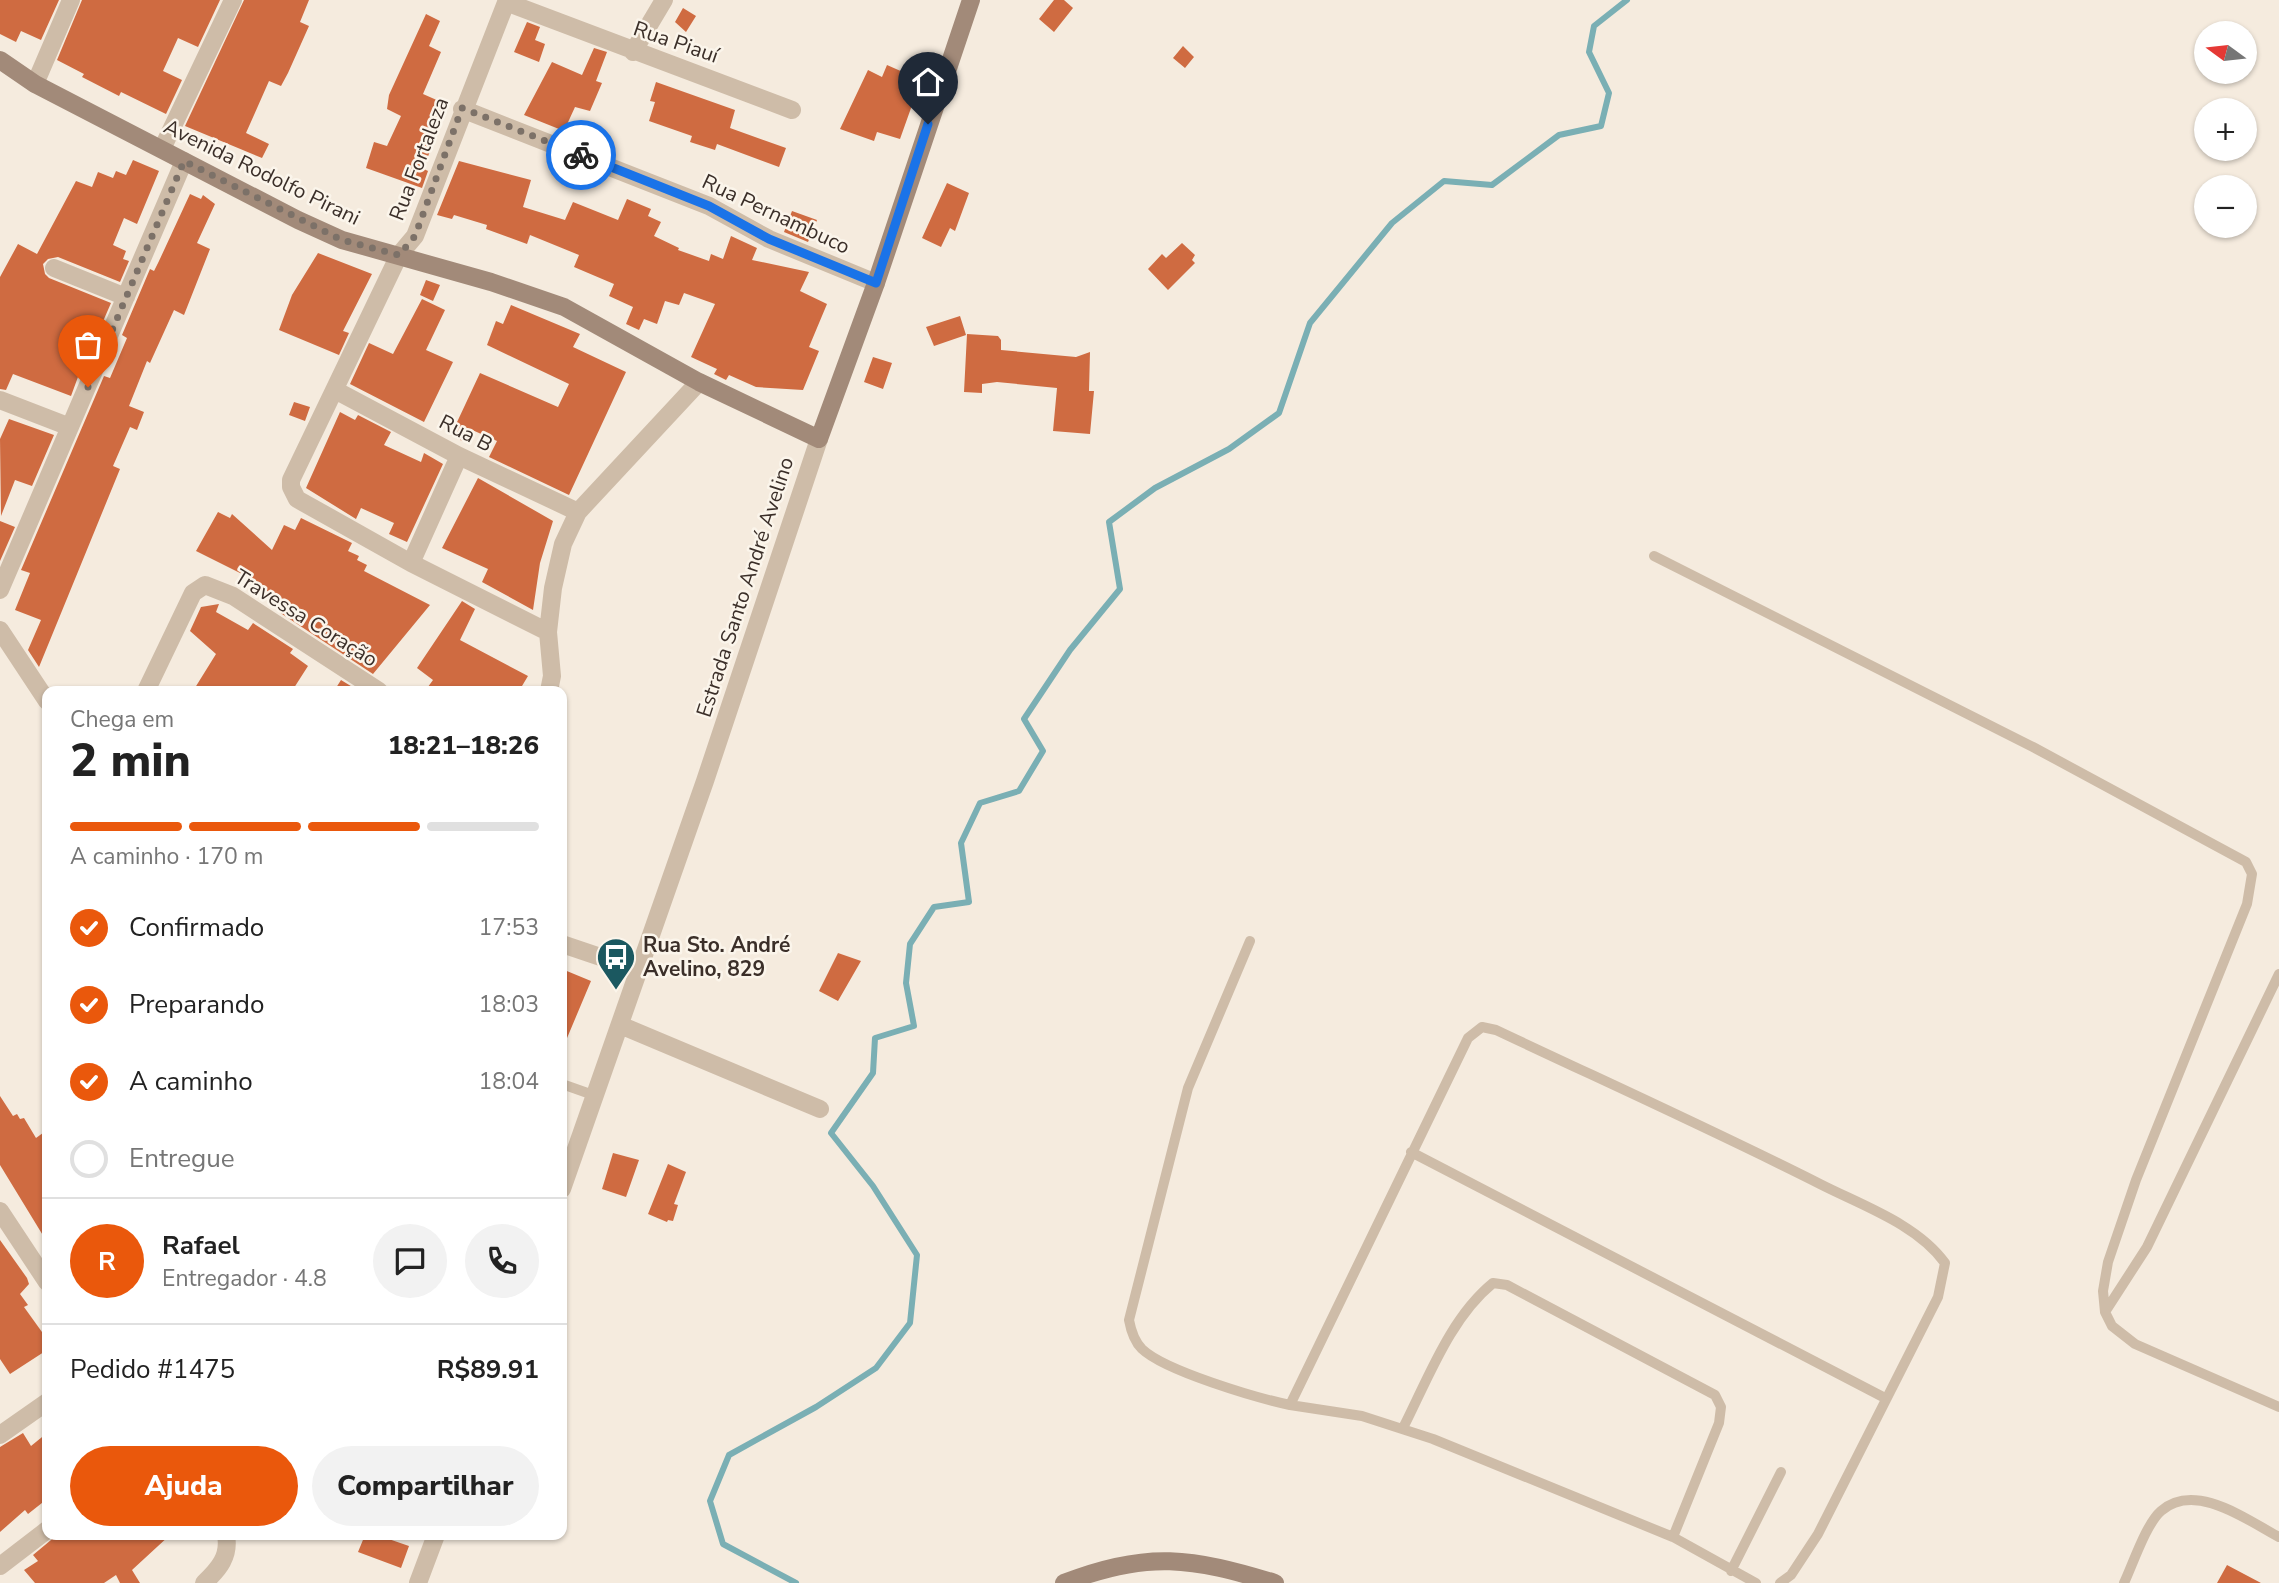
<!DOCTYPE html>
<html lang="pt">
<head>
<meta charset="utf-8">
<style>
  :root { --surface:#fff; --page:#f2f2f2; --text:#222; --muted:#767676; --line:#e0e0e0; --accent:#ea580c }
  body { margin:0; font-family:"Nunito Sans",sans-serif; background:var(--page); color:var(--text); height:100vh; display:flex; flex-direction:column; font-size:26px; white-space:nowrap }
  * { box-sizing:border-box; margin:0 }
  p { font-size:23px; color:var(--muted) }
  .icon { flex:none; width:38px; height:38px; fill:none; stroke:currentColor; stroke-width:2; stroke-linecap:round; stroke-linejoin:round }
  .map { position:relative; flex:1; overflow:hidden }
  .panel { position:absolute; left:42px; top:686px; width:525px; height:854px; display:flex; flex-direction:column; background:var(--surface); border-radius:14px; box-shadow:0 2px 5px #0004 }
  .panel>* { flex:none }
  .needle { width:46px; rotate:285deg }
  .tools { position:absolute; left:2194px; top:21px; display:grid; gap:14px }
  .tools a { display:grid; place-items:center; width:63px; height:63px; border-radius:50%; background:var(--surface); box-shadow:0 2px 5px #0004; font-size:35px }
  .pin { position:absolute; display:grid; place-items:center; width:60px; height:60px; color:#fff; margin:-72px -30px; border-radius:50% 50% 50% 0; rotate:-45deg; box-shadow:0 0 7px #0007 }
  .pin .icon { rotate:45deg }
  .courier { position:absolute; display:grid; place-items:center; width:70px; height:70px; margin:-35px; border:5px solid #1a73e8; border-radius:50%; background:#fff; color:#222; box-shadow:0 2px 9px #0007 }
  .headline em { font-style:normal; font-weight:800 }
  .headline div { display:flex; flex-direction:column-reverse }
  .headline { display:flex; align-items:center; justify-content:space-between; height:119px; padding:0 28px }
  h1 { font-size:46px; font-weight:800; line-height:52px }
  .bar { display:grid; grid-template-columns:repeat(4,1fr); gap:10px 7px; align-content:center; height:84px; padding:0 28px }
  .bar i { height:9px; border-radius:5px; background:var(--line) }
  .bar .on { background:var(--accent) }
  .bar p { grid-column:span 4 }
  .line { display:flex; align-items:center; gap:18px; padding:0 28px; border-top:2px solid var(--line) }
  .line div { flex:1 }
  .round { display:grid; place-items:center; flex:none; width:74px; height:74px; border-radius:37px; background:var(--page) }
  ol { padding:0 28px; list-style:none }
  li { display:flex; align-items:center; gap:21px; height:77px }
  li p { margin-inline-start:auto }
  li .icon { padding:7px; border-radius:50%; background:var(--accent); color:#fff; stroke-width:4 }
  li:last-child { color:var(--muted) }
  li i { width:38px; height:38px; border:4px solid var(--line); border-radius:50% }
  .action { display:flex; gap:14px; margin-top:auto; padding:14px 28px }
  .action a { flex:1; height:80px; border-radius:42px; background:var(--accent); color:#fff; font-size:28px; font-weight:800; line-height:80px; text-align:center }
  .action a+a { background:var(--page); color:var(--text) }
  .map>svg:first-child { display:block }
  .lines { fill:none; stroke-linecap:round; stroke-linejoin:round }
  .stream { stroke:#7aafb4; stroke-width:6 }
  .building { fill:#cf6b41 }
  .service { stroke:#cebca8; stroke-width:10 }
  .minor { stroke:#cebca8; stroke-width:18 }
  .secondary { stroke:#a28a79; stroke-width:18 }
  .done { stroke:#7c7168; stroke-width:7; stroke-dasharray:0 12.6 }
  .route { stroke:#1a73e8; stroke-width:9 }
  .labels { text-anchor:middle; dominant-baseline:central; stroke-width:5; stroke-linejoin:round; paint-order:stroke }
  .street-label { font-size:21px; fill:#3b2f29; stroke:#fbf5eb }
  .poi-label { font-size:21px; font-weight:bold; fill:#3b2f29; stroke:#fbf5eb; text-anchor:start }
</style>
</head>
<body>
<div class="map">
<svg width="2279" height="1583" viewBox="0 0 2279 1583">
  <rect width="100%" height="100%" fill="#f5ebde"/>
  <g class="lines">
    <!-- stream -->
    <path class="stream" d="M 796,1583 L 723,1544 L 710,1501 L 729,1455 L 816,1407 L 876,1368 L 910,1323 L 917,1255 L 873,1186 L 831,1133 L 873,1073 L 875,1038 L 914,1026 L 906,983 L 910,944 L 934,907 L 969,902 L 961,843 L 980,803 L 1019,791 L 1043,751 L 1024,719 L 1070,650 L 1120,589 L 1109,522 L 1155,488 L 1229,449 L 1279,413 L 1310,323 L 1392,223 L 1444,181 L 1492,185 L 1559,135 L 1601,126 L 1609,93 L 1589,52 L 1594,26 L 1627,0"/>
  </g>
  <!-- building -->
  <path class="building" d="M 0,0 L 59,0 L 41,40 L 21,31 L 16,42 L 0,34 Z
    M 82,0 L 220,0 L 198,47 L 178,38 L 163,71 L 182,80 L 166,114 L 121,92 L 119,96 L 82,77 L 84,74 L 57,60 Z
    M 244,0 L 309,0 L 300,22 L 309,26 L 288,73 L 281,86 L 269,81 L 246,133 L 269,144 L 262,158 L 185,126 Z
    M 1054,0 L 1064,0 L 1073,8 L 1054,32 L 1039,19 Z
    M 683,8 L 696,16 L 686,32 L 675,22 Z
    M 426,14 L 440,21 L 429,46 L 441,52 L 423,94 L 448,105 L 427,159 L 424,169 L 428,171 L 422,188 L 366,168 L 374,142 L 387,146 L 401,116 L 387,109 L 389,95 Z
    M 527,22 L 540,27 L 535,40 L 545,44 L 539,62 L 514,52 Z
    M 1183,46 L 1194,57 L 1185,68 L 1173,58 Z
    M 594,48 L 607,52 L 596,81 L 602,83 L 590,111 L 575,107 L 564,131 L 524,115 L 552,62 L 582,75 Z
    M 887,65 L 921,80 L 900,139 L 877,132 L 874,141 L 840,129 L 868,70 L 882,77 Z
    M 656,82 L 735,110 L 730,128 L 786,148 L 779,167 L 717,144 L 715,150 L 690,142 L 692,136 L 649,121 L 655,102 L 650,101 Z
    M 133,160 L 159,171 L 137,224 L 124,218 L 113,245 L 126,251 L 123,259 L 129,261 L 120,282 L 58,257 L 48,259 L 43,264 L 45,274 L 49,278 L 111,303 L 101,326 L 97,325 L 71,396 L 13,374 L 6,390 L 0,389 L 0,277 L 18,244 L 37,254 L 76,181 L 92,187 L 98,172 L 113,178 L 116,171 L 126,175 Z
    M 459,161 L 531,180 L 523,207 L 565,220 L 573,202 L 618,220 L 627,199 L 651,209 L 648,216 L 661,222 L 654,236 L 679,248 L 678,250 L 709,261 L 711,254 L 723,259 L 731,236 L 757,248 L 752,260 L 809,272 L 800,291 L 827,304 L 809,347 L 819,351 L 803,390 L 756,387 L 729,375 L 726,380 L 714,374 L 717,369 L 691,357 L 715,304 L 684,293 L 679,305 L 665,301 L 657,324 L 644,319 L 639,330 L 626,324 L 633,307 L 609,296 L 614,284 L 574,267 L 579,255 L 530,235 L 527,244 L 486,229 L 487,225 L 454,215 L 452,219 L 437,215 Z
    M 947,183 L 969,193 L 955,231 L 950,228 L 941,247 L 922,238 Z
    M 190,194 L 201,199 L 203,195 L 215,204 L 197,243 L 210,249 L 184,315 L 174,310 L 150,363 L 147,361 L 129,406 L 144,412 L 137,430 L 130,427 L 113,466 L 120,469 L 39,667 L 28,650 L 41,620 L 15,610 L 30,573 L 21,570 L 104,376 L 110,378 L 127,338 L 122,335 L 150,269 L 154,271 L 159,261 Z
    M 792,211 L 817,220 L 808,242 L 784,232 Z
    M 1182,243 L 1195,255 L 1192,260 L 1195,263 L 1168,290 L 1148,269 L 1162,254 L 1166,258 Z
    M 318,253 L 372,274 L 343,331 L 349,333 L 339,355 L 279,330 L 292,295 Z
    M 426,280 L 440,285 L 433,301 L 420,295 Z
    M 422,299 L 445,310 L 426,350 L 453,362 L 424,422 L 350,384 L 369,343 L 393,354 Z
    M 511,305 L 580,334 L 573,347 L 626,372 L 569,495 L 489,457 L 497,441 L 470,429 L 464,442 L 451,435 L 480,373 L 558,407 L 569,384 L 487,345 L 496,321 L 503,324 Z
    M 960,316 L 966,335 L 934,346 L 926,327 Z
    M 967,334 L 998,336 L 1001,340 L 1001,350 L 1076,357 L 1090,352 L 1089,391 L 1094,391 L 1090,434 L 1053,431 L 1057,388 L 997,382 L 982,384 L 982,393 L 964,392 Z
    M 873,357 L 892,363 L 883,389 L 864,382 Z
    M 294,402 L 310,407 L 305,421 L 289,415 Z
    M 340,412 L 355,420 L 358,415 L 391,432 L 384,445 L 421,462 L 424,453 L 443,464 L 407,542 L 389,534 L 394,523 L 361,508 L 356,519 L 306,488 Z
    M 9,419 L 54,435 L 32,486 L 15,480 L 1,516 L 0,439 Z
    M 478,478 L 553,521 L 540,563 L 533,610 L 482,582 L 488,569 L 442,548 Z
    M 218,512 L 230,518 L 232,514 L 272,550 L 284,525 L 295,530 L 301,518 L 352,543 L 348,551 L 359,556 L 357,560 L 367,565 L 364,571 L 430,605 L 373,674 L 279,612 L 287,603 L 253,583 L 254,580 L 196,551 Z
    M 0,521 L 15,527 L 0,561 Z
    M 462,601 L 475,609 L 460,640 L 528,676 L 519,691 L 425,691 L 433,680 L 417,668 Z
    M 219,604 L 216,612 L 248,630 L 253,623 L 293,649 L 290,653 L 308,666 L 292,691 L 193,691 L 216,654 L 190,631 L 201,607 Z
    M 341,680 L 359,691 L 334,691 Z
    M 838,953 L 861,961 L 838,1001 L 819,991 Z
    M 562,969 L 591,981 L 562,1050 Z
    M 0,1096 L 13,1116 L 17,1114 L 20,1119 L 24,1118 L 36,1138 L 47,1130 L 47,1242 L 0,1165 Z
    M 613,1153 L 639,1160 L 626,1197 L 602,1189 Z
    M 668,1164 L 686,1172 L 674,1204 L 678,1205 L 673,1221 L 668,1220 L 667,1222 L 648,1214 Z
    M 0,1240 L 27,1278 L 29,1284 L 20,1294 L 28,1305 L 24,1307 L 47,1339 L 47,1350 L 10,1374 L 0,1359 Z
    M 23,1433 L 31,1446 L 47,1433 L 47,1499 L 28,1514 L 25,1510 L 0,1532 L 0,1447 Z
    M 57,1535 L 170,1535 L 132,1570 L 140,1583 L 120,1583 L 116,1575 L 104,1583 L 35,1583 L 24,1570 L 38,1561 L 33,1555 Z
    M 365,1535 L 377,1535 L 409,1546 L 401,1568 L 358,1552 Z
    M 2227,1565 L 2261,1583 L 2217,1583 Z"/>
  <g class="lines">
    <!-- service -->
    <path class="service" d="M 1654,556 L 2033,747 L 2246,862 L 2252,874 L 2247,904 L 2136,1180 L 2108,1262 L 2103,1291 L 2105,1312 L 2112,1326 L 2135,1344 L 2279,1407
      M 1250,941 L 1188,1088 L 1129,1320 C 1131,1331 1134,1341 1142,1349 C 1165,1371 1257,1398 1290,1405 L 1468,1038 L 1482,1027 L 1496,1030 C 1604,1081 1713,1130 1820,1184 C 1861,1205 1917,1224 1945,1263 L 1938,1297 L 1818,1534 L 1791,1575 L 1780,1583
      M 562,1084 L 596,1096
      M 1411,1152 L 1885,1398
      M 2105,1312 L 2147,1247 L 2279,974
      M 1290,1405 L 1362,1416 L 1433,1439 L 1673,1537 L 1756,1583
      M 1403,1428 C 1428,1379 1450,1318 1493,1283 L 1507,1285 L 1715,1395 L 1721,1407 L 1719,1423 L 1673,1537
      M 1731,1571 L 1781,1472
      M 2124,1583 C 2133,1564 2146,1524 2161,1511 C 2195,1481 2247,1520 2279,1537"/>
    <!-- minor -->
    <path class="minor" d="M 507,0 L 415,236 L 399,255 L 291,480 L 291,487 L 297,499 L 411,563 L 548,632
      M 506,2 L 792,110
      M 633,52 L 664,0
      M 35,84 L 71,0
      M 462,109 L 709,206 L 769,239 L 876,283
      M 162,149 L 233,0
      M 54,268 L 126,297
      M 335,390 L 459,456 L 578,512
      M 0,400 L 70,427
      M 411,563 L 459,456
      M 0,590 L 184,161
      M 0,630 L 47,701
      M 146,691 L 193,593 L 205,585 L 233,596 L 379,691
      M 549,691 L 552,676 L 548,632 L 553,588 L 563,544 L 578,512 L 699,382
      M 562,944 L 639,970
      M 620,1025 L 820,1109
      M 562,1189 L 705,781 L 819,439
      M 0,1211 L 47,1282
      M 0,1435 L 47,1402
      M 0,1566 L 47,1530
      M 204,1583 C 219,1569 230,1556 226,1535
      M 418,1583 L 436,1535"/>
    <!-- secondary -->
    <path class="secondary" d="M 0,60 L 35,84 L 298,220 L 342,240 L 491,282 L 564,307 L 699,382 L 819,439 L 876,283 L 971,0
      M 1064,1583 C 1148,1550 1192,1558 1275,1583"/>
  </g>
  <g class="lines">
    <!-- done -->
    <path class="done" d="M 88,387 L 184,161 L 342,240 L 399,255 L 415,236 L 462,108 L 581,155"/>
    <!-- route -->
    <path class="route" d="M 581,155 L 709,206 L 769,239 L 876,283 L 928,124"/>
  </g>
  <!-- icons -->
  <defs>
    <g id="bus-pin" transform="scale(2.0125)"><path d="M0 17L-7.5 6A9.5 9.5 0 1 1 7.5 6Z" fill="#1b5860" stroke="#fbf5eb"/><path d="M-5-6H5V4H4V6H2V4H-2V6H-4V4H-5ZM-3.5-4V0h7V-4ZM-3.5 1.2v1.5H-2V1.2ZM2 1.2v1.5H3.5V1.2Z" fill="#fff"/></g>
  </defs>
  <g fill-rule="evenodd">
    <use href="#bus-pin" x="616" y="957"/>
  </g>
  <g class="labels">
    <!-- street labels -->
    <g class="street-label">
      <text transform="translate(676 42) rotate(19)">Rua Piauí</text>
      <text transform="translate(419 159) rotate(-69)">Rua Fortaleza</text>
      <text transform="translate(262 172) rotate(26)">Avenida Rodolfo Pirani</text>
      <text transform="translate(776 214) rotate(25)">Rua Pernambuco</text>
      <text transform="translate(466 433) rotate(27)">Rua B</text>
      <text transform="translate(745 587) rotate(-72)">Estrada Santo André Avelino</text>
      <text transform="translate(306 618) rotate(32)">Travessa Coração</text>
    </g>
    <!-- poi labels -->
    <g class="poi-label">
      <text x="643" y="945">Rua Sto. André<tspan x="643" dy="24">Avelino, 829</tspan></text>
    </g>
  </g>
</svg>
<div class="tools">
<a><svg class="needle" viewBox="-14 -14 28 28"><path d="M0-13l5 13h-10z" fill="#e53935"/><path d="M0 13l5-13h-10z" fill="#767676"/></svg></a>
<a>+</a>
<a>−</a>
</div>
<div class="pin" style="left:88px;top:387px;background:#ea580c"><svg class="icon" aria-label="bag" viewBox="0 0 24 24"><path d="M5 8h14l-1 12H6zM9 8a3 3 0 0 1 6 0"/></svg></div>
<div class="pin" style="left:928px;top:124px;background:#1f2937"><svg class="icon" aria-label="home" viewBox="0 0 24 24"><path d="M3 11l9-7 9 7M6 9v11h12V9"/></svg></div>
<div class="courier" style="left:581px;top:155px"><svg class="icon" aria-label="bike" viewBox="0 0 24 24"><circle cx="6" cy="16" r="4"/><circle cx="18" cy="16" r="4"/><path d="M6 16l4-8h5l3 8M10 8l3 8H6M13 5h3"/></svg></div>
<section class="panel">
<div class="headline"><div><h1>2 min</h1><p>Chega em</p></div><em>18:21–18:26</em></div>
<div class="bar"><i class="on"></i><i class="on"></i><i class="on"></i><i></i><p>A caminho · 170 m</p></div>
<ol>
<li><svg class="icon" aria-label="check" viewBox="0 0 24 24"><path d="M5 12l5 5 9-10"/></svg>Confirmado<p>17:53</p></li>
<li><svg class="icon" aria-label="check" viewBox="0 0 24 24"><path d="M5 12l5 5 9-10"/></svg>Preparando<p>18:03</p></li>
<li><svg class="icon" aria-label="check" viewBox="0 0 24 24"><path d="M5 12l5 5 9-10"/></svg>A caminho<p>18:04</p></li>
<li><i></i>Entregue</li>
</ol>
<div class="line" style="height:126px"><b class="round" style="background:var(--accent);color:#fff">R</b><div><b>Rafael</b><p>Entregador · 4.8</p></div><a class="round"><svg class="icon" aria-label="chat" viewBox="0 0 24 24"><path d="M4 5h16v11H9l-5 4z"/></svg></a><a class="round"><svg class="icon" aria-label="phone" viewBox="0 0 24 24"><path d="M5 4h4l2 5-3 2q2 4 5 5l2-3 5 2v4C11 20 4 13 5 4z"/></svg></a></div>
<div class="line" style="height:91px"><div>Pedido #1475</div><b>R$89.91</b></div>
<div class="action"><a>Ajuda</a><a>Compartilhar</a></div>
</section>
</div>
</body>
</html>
